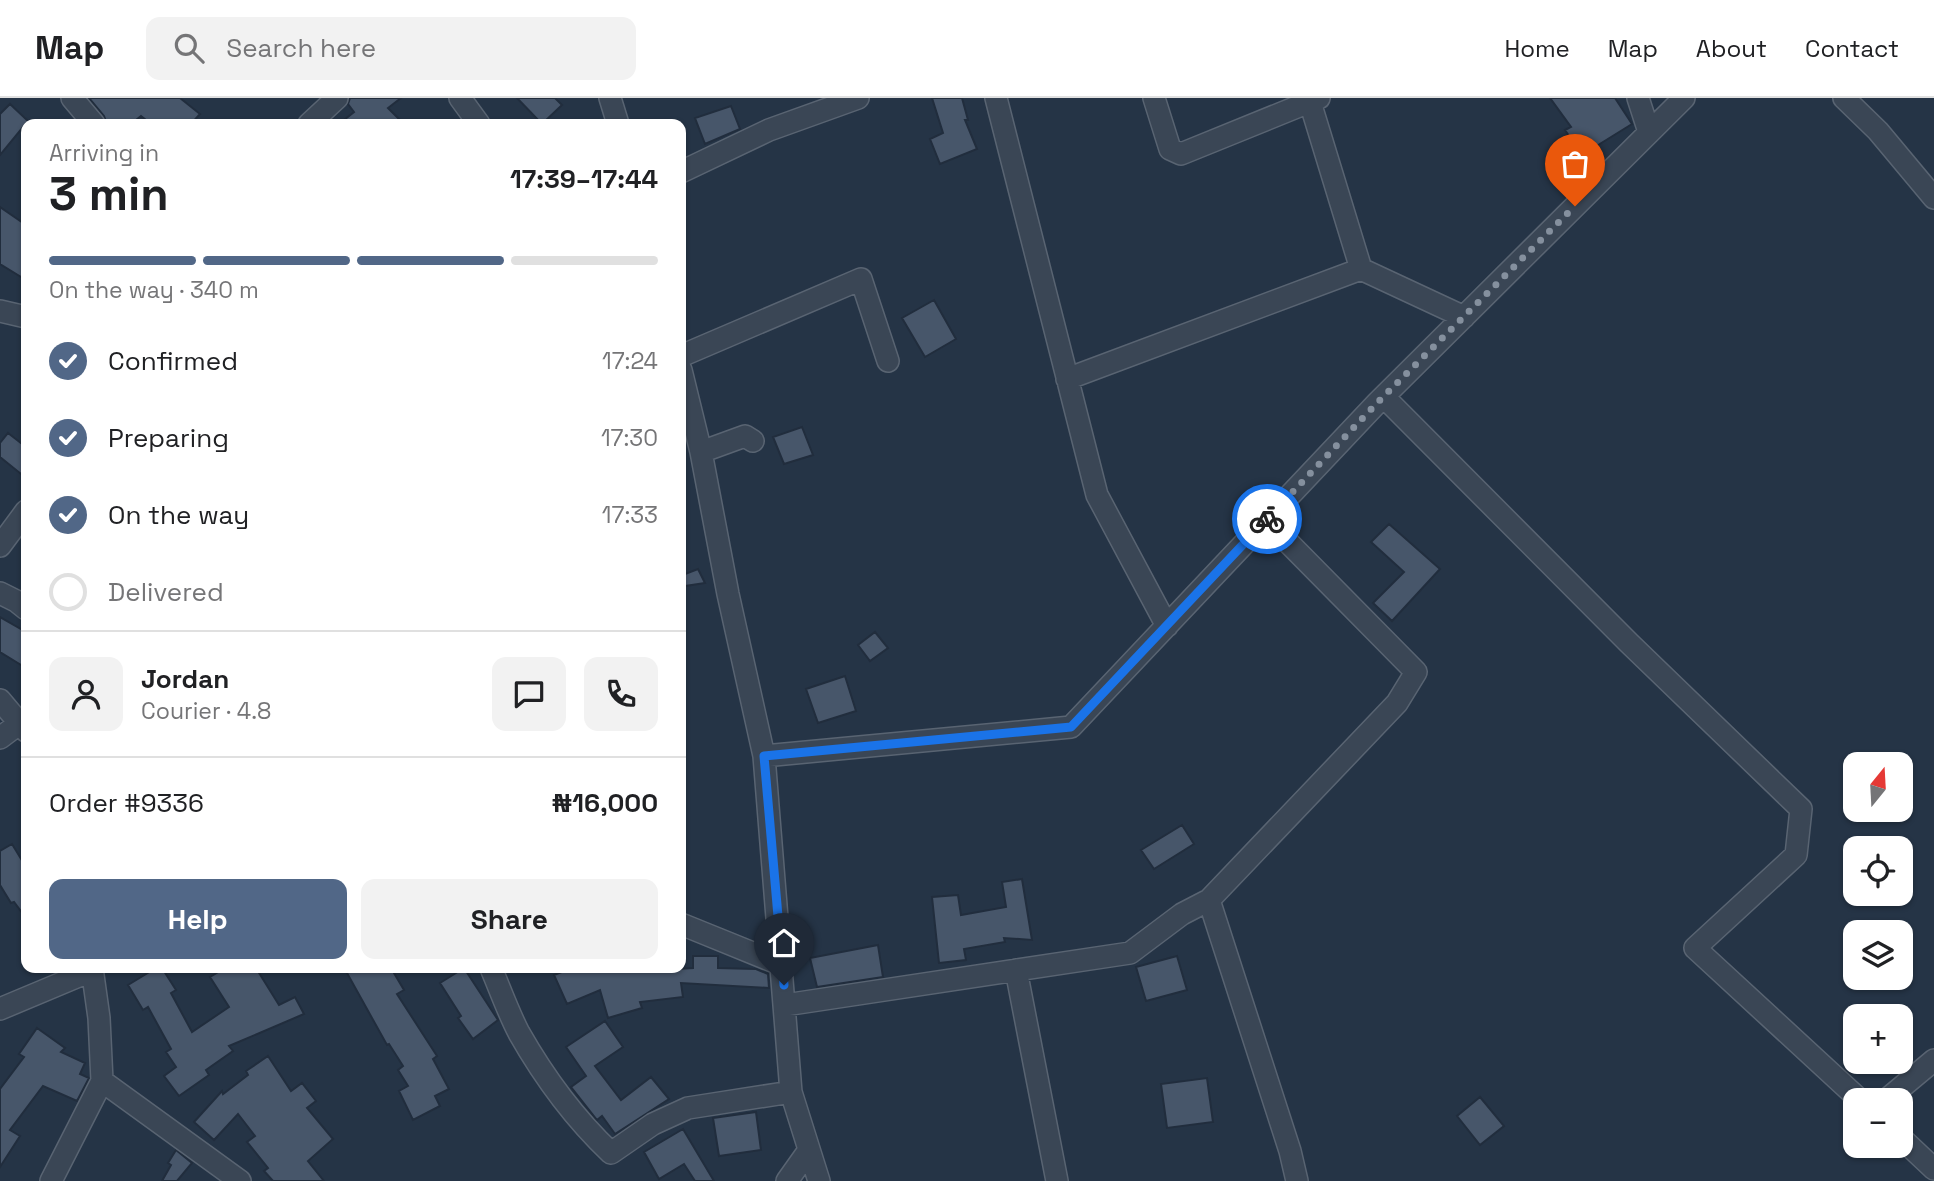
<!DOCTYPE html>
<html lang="en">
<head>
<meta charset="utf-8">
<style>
  :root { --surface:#fff; --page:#f2f2f2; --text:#202124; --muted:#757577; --line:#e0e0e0; --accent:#516787 }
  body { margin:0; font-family:"Space Grotesk",sans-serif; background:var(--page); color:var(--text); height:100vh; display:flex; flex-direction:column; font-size:26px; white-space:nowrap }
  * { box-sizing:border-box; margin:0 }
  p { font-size:23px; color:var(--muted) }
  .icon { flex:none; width:38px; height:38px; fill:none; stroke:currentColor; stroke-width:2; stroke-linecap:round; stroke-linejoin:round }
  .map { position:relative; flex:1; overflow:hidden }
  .drawer { position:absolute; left:21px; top:21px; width:665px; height:854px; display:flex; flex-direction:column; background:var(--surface); border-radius:14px; box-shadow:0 2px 5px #0004 }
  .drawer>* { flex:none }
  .needle { width:46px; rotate:18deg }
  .fabs { position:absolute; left:1843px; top:654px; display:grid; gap:14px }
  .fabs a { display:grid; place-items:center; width:70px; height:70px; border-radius:14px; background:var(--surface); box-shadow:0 2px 5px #0004; font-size:35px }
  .pin { position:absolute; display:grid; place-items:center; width:60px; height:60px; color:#fff; margin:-72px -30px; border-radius:50% 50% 50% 0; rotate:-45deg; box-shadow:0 0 7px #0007 }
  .pin .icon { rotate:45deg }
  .courier { position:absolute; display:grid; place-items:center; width:70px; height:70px; margin:-35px; border:5px solid #1a73e8; border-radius:50%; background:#fff; color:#222; box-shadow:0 2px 9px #0007 }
  .headline em { font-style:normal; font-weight:800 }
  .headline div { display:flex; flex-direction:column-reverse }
  .headline { display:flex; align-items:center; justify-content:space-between; height:119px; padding:0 28px }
  h1 { font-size:46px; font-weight:800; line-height:52px }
  .bar { display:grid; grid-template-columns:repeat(4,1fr); gap:10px 7px; align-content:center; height:84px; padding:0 28px }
  .bar i { height:9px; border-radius:5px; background:var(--line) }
  .bar .current { background:var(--accent) }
  .bar p { grid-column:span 4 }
  .line { display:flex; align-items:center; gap:18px; padding:0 28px; border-top:2px solid var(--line) }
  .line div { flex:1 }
  .round { display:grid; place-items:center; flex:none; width:74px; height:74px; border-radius:14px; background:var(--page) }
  ol { padding:0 28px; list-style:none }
  li { display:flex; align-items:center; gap:21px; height:77px }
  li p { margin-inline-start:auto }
  li .icon { padding:7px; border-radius:50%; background:var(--accent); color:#fff; stroke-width:4 }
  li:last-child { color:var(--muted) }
  li i { width:38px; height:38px; border:4px solid var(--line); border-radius:50% }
  .cta { display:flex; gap:14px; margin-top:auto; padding:14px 28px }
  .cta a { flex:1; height:80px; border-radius:14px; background:var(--accent); color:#fff; font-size:28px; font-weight:800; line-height:80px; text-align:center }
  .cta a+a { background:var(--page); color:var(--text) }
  header { display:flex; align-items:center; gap:42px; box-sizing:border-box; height:98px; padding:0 35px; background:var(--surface); border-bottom:2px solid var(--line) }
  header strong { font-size:33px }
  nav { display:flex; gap:38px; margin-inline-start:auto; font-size:24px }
  .search { width:490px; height:63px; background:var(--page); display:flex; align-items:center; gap:18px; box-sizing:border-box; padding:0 24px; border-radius:14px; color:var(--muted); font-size:26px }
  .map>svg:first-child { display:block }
  .building { fill:#47566a; stroke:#212d3d; stroke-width:2 }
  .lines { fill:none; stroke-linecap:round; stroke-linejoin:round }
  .minor-casing { stroke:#596472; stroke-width:24 }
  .minor { stroke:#3a4655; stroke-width:21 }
  .done { stroke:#85909e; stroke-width:7; stroke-dasharray:0 12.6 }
  .route { stroke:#1a73e8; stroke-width:9 }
</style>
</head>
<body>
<header>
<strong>Map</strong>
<div class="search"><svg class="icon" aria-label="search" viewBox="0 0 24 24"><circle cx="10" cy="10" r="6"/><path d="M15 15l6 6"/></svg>Search here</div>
<nav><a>Home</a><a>Map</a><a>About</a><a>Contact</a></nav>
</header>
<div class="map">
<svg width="1934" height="1083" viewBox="0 0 1934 1083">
  <rect width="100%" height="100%" fill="#253446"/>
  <!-- building -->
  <path class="building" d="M 89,0 L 180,0 L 200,16 L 191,26 L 151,26 L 141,18 L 131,26 L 107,26 L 104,18 Z
    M 350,0 L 401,0 L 388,10 L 404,26 L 339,26 L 354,14 L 348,6 Z
    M 517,0 L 555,0 L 562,7 L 542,26 Z
    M 932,0 L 962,0 L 968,22 L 965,22 L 977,51 L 940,66 L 930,41 L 943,35 Z
    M 1550,0 L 1615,0 L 1632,26 L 1582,57 L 1565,32 L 1571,29 Z
    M 10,6 L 28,23 L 0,57 L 0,16 Z
    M 731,8 L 740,31 L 705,46 L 695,20 Z
    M 0,109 L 26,127 L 26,182 L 0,166 Z
    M 934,202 L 956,241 L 925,259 L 902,220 Z
    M 802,329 L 813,357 L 784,366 L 773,339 Z
    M 8,335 L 26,349 L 26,380 L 0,359 L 0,345 Z
    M 1389,426 L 1440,471 L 1392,523 L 1373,505 L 1404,474 L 1371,444 Z
    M 698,471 L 705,485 L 685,488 L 685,476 Z
    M 0,519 L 26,534 L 26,570 L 0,554 Z
    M 875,534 L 888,550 L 870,563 L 858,547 Z
    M 845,578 L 856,613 L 818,625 L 806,591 Z
    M 1182,727 L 1194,746 L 1154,771 L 1141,752 Z
    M 12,746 L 26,769 L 26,820 L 14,804 L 11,805 L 0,787 L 0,753 Z
    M 1022,781 L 1032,842 L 1004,840 L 1005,844 L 964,851 L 966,862 L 939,865 L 932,799 L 958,797 L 961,817 L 1006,809 L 1002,784 Z
    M 878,847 L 883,879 L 817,889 L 810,860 Z
    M 693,858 L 718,858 L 718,870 L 756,871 L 768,876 L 769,890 L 681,885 L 683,899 L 640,904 L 642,910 L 608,920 L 600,892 L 567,906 L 554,877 L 572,870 L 638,870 L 640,873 L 693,870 Z
    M 1177,858 L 1187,892 L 1146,903 L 1136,869 Z
    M 156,870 L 162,870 L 176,892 L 171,895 L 192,934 L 229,909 L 210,879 L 225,870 L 256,870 L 279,907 L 295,899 L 304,916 L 229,948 L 233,953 L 206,972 L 209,977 L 179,998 L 164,978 L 176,969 L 166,954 L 171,951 L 148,909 L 143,912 L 128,887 Z
    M 357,870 L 391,870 L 404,892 L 397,896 L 437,958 L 433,961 L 449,991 L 435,998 L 440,1008 L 413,1022 L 399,993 L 408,988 L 398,972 L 403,968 L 389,946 L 387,947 L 347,875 Z
    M 464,870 L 498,922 L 473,941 L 458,920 L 461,918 L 440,885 Z
    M 605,923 L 623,949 L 595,968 L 621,1002 L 651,979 L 669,1001 L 615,1036 L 602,1018 L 597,1022 L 571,989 L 586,978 L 566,949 Z
    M 37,930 L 65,950 L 61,954 L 85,965 L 80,976 L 89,980 L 77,1003 L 43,988 L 10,1032 L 20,1038 L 0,1069 L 0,991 L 24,959 L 19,956 Z
    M 268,958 L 291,993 L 302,985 L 316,1003 L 307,1010 L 333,1041 L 308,1063 L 324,1083 L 273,1083 L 264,1073 L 268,1070 L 247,1044 L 255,1038 L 238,1016 L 214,1042 L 194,1024 L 222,993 L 223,996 L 248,977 L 246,973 Z
    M 1207,980 L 1213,1024 L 1167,1030 L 1161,986 Z
    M 1480,999 L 1504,1028 L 1480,1047 L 1457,1018 Z
    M 756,1014 L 761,1052 L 719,1058 L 713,1020 Z
    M 683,1031 L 714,1083 L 695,1083 L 684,1066 L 659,1081 L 644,1054 Z
    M 176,1052 L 192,1065 L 177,1083 L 162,1083 L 171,1067 L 168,1065 Z"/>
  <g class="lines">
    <!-- minor casing -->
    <g class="minor-casing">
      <path id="minor" d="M 72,0 L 94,26
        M 460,0 L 479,26
        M 610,0 L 618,26
        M 996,0 L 1097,397 L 1167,528
        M 1154,0 L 1170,51 L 1181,56 L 1319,0
        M 1638,0 L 1649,34
        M 1844,0 L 1878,33 L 1934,100
        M 309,26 L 337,0
        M 681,74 L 769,32 L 858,0
        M 1361,171 L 1464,219
        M 0,213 L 26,219
        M 681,258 L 861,181 L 888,263
        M 681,272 L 701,354 L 728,496 L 764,658 L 791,994 L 819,1083
        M 1067,281 L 1361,171 L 1310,4
        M 1384,299 L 1629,545 L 1801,711 L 1796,757 L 1695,850 L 1861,1003
        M 701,354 L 745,338 L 753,343
        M 0,448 L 26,413
        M 0,495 L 16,503 L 26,511
        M 0,602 L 26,633
        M 0,640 L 20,625
        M 764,658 L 1071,629 L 1377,305 L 1684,0
        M 1209,802 L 1290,1053 L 1297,1083
        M 681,826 L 782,867
        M 491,870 C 500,891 508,914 519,935 C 544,979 574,1020 611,1055 L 653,1026 L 688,1010 L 791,994
        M 1016,872 L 1057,1083
        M 785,907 L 1130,855 L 1182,816 L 1209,802 L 1397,605 L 1416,574 L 1266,422
        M 0,911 L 93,872
        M 102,983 L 240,1083
        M 1885,1003 L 1934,962
        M 1900,1039 L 1934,1071
        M 51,1083 L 102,983 L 99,920 L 92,870
        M 787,1083 L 809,1052"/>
    </g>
    <!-- minor -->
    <use href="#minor" class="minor"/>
  </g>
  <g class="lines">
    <!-- done -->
    <path class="done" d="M 1267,421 L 1377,305 L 1575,108"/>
    <!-- route -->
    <path class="route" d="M 784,887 L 764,658 L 1071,629 L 1267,421"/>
  </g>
</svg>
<div class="fabs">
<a><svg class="needle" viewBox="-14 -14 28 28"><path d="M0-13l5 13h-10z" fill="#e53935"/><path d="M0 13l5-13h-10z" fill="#757577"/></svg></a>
<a><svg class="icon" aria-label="locate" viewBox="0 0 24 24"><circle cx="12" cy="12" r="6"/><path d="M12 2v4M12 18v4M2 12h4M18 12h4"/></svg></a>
<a><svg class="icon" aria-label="layers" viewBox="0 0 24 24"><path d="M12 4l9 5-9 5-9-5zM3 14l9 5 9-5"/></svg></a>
<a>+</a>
<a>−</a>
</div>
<div class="pin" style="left:1575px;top:108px;background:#ea580c"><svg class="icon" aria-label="bag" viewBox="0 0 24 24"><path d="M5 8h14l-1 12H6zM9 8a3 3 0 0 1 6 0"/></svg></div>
<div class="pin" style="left:784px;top:887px;background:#1f2937"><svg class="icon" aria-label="home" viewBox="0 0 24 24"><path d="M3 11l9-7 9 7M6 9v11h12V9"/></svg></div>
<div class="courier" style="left:1267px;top:421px"><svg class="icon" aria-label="bike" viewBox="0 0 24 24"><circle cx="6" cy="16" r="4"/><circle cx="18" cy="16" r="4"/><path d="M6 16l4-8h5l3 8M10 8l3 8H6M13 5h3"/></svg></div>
<section class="drawer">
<div class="headline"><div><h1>3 min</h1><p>Arriving in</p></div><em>17:39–17:44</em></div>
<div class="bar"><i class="current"></i><i class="current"></i><i class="current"></i><i></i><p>On the way · 340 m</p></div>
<ol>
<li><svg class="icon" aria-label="check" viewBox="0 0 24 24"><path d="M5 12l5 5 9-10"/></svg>Confirmed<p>17:24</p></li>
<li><svg class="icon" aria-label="check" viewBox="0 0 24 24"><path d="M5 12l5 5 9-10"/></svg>Preparing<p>17:30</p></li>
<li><svg class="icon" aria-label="check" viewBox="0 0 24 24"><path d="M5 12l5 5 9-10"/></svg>On the way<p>17:33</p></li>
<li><i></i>Delivered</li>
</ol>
<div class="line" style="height:126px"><a class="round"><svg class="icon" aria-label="person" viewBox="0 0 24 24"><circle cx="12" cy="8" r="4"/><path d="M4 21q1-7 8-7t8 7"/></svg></a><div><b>Jordan</b><p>Courier · 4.8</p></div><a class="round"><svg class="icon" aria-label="chat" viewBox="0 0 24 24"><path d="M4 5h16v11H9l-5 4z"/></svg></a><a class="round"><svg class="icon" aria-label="phone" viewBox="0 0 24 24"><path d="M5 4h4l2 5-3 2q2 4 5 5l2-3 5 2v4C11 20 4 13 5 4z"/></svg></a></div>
<div class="line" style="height:91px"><div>Order #9336</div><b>₦16,000</b></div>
<div class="cta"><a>Help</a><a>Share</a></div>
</section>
</div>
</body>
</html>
